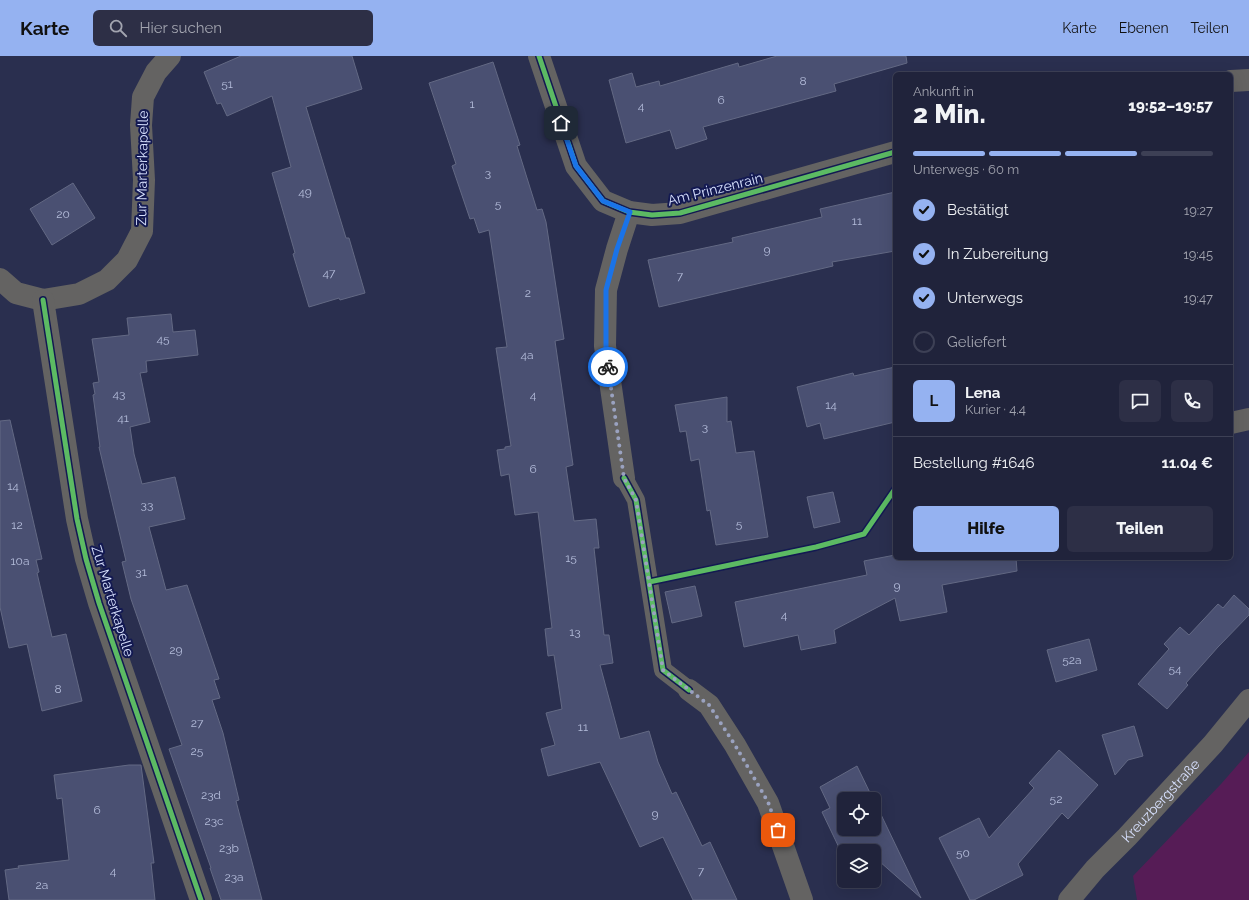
<!DOCTYPE html>
<html lang="de">
<head>
<meta charset="utf-8">
<style>
  :root { --surface:#20233b; --page:#2d2f46; --text:#f1f3f6; --muted:#a2a4af; --line:#3d4055; --accent:#95b2f1 }
  body { margin:0; font-family:Raleway,sans-serif; background:var(--page); color:var(--text); height:100vh; display:flex; flex-direction:column; font-size:15px; white-space:nowrap }
  * { box-sizing:border-box; margin:0 }
  p { font-size:13px; color:var(--muted) }
  .icon { flex:none; width:22px; height:22px; fill:none; stroke:currentColor; stroke-width:2; stroke-linecap:round; stroke-linejoin:round }
  .map { position:relative; flex:1; overflow:hidden }
  .drawer { position:absolute; left:893px; top:16px; width:340px; height:488px; display:flex; flex-direction:column; background:var(--surface); border-radius:6px; box-shadow:0 4px 16px #0002,0 0 0 1px var(--line) }
  .drawer>* { flex:none }
  .buttons { position:absolute; left:837px; top:736px; display:grid; gap:8px }
  .buttons a { display:grid; place-items:center; width:44px; height:44px; border-radius:6px; background:var(--surface); box-shadow:0 4px 16px #0002,0 0 0 1px var(--line); font-size:20px }
  .pin { position:absolute; display:grid; place-items:center; width:34px; height:34px; color:#fff; margin:-17px; border-radius:8px; box-shadow:0 2px 6px #0006 }
  .courier { position:absolute; display:grid; place-items:center; width:40px; height:40px; margin:-20px; border:3px solid #1a73e8; border-radius:50%; background:#fff; color:#222; box-shadow:0 1px 5px #0007 }
  .headline em { font-style:normal; font-weight:800 }
  .headline div { display:flex; flex-direction:column-reverse }
  .headline { display:flex; align-items:center; justify-content:space-between; height:68px; padding:0 20px }
  h1 { font-size:26px; font-weight:800; line-height:30px }
  .bar { display:grid; grid-template-columns:repeat(4,1fr); gap:6px 4px; align-content:center; height:48px; padding:0 20px }
  .bar i { height:5px; border-radius:3px; background:var(--line) }
  .bar .on { background:var(--accent) }
  .bar p { grid-column:span 4 }
  .line { display:flex; align-items:center; gap:10px; padding:0 20px; border-top:1px solid var(--line) }
  .line div { flex:1 }
  .round { display:grid; place-items:center; flex:none; width:42px; height:42px; border-radius:6px; background:var(--page) }
  ol { padding:0 20px; list-style:none }
  li { display:flex; align-items:center; gap:12px; height:44px }
  li p { margin-inline-start:auto }
  li .icon { padding:4px; border-radius:50%; background:var(--accent); color:#111; stroke-width:4 }
  li:last-child { color:var(--muted) }
  li i { width:22px; height:22px; border:2px solid var(--line); border-radius:50% }
  .button { display:flex; gap:8px; margin-top:auto; padding:8px 20px }
  .button a { flex:1; height:46px; border-radius:6px; background:var(--accent); color:#111; font-size:16px; font-weight:800; line-height:46px; text-align:center }
  .button a+a { background:var(--page); color:var(--text) }
  header { display:flex; align-items:center; gap:24px; box-sizing:border-box; height:56px; padding:0 20px; background:var(--accent); color:#111 }
  header strong { font-size:19px }
  nav { display:flex; gap:22px; margin-inline-start:auto; font-size:14px }
  .search { width:280px; height:36px; background:var(--page); display:flex; align-items:center; gap:10px; box-sizing:border-box; padding:0 14px; border-radius:6px; color:var(--muted); font-size:15px }
  .map>svg:first-child { display:block }
  .green { fill:#561c56 }
  .building { fill:#4a5072; stroke:#636984 }
  .lines { fill:none; stroke-linecap:round; stroke-linejoin:round }
  .lane { stroke:#646362; stroke-width:18 }
  .street { stroke:#646362; stroke-width:22 }
  .cycleway-casing { stroke:#131952; stroke-width:8 }
  .cycleway { stroke:#5cba63; stroke-width:5 }
  .done { stroke:#9aa2c0; stroke-width:4; stroke-dasharray:0 7.2 }
  .route { stroke:#1a73e8; stroke-width:5 }
  .labels { text-anchor:middle; dominant-baseline:central; stroke-width:4; stroke-linejoin:round; paint-order:stroke }
  .number-label { font-size:12px; fill:#b4bcda }
  .street-label { font-size:14px; fill:#d7e0fd; stroke:#131952 }
</style>
</head>
<body>
<header>
<strong>Karte</strong>
<div class="search"><svg class="icon" aria-label="search" viewBox="0 0 24 24"><circle cx="10" cy="10" r="6"/><path d="M15 15l6 6"/></svg>Hier suchen</div>
<nav><a>Karte</a><a>Ebenen</a><a>Teilen</a></nav>
</header>
<div class="map">
<svg width="1249" height="844" viewBox="0 0 1249 844">
  <rect width="100%" height="100%" fill="#2a2f4f"/>
  <!-- green -->
  <path class="green" d="M 1249,696 L 1249,844 L 1137,844 L 1133,820 L 1221,728 Z"/>
  <!-- building -->
  <path class="building" d="M 241,0 L 352,0 L 362,33 L 306,51 L 346,182 L 349,182 L 365,237 L 340,244 L 339,242 L 309,251 L 293,198 L 295,197 L 272,117 L 291,111 L 272,40 L 227,60 L 221,47 L 217,48 L 204,16 Z
    M 777,0 L 906,0 L 907,7 L 834,28 L 836,35 L 703,71 L 707,83 L 676,93 L 670,74 L 626,87 L 609,24 L 632,17 L 636,31 L 659,25 L 660,30 L 738,7 L 739,11 Z
    M 493,6 L 520,89 L 517,90 L 537,154 L 542,153 L 546,166 L 564,283 L 555,285 L 573,409 L 566,411 L 574,465 L 596,463 L 599,492 L 594,492 L 599,537 L 604,579 L 609,579 L 613,607 L 600,609 L 620,683 L 649,675 L 658,706 L 672,738 L 676,736 L 702,790 L 710,786 L 737,844 L 693,844 L 663,781 L 640,791 L 600,706 L 548,720 L 541,693 L 555,689 L 546,657 L 562,653 L 554,599 L 548,600 L 545,573 L 552,572 L 538,456 L 515,459 L 509,418 L 501,420 L 497,394 L 505,393 L 505,391 L 511,390 L 496,292 L 507,291 L 489,174 L 479,177 L 474,162 L 470,163 L 452,110 L 456,108 L 429,27 Z
    M 73,127 L 95,162 L 52,189 L 30,153 Z
    M 895,136 L 895,195 L 832,206 L 833,210 L 659,251 L 648,204 L 733,186 L 732,182 L 822,161 L 820,153 Z
    M 171,258 L 173,276 L 195,274 L 198,299 L 146,305 L 147,316 L 140,317 L 150,366 L 130,371 L 134,398 L 142,428 L 175,421 L 185,463 L 149,471 L 166,534 L 187,529 L 219,623 L 214,624 L 220,642 L 212,644 L 223,677 L 239,744 L 236,745 L 262,844 L 221,844 L 210,812 L 211,812 L 169,693 L 182,689 L 131,543 L 122,506 L 126,505 L 99,391 L 100,391 L 93,339 L 95,338 L 93,327 L 99,326 L 92,283 L 129,279 L 127,262 Z
    M 895,311 L 895,366 L 824,383 L 820,367 L 807,371 L 797,331 L 853,317 L 854,320 Z
    M 727,341 L 727,366 L 731,365 L 736,397 L 754,395 L 768,481 L 716,489 L 710,454 L 707,455 L 699,403 L 691,405 L 686,375 L 680,376 L 675,349 Z
    M 10,364 L 42,503 L 36,504 L 39,516 L 37,517 L 52,581 L 66,578 L 82,645 L 42,655 L 27,588 L 9,592 L 0,551 L 0,365 Z
    M 833,436 L 840,466 L 814,472 L 807,441 Z
    M 895,499 L 895,502 L 1016,502 L 1017,515 L 942,529 L 947,556 L 900,565 L 895,542 L 834,574 L 836,587 L 801,594 L 798,579 L 744,591 L 735,546 L 867,519 L 864,505 Z
    M 695,530 L 702,560 L 672,567 L 665,536 Z
    M 1234,539 L 1249,553 L 1249,559 L 1218,591 L 1186,627 L 1188,629 L 1167,653 L 1138,628 L 1169,593 L 1164,588 L 1180,571 L 1189,579 L 1218,548 L 1223,552 Z
    M 1089,583 L 1097,614 L 1056,626 L 1047,594 Z
    M 1134,670 L 1143,700 L 1128,704 L 1115,719 L 1102,679 Z
    M 1059,694 L 1098,729 L 1068,763 L 1062,757 L 1018,808 L 1023,819 L 974,844 L 970,844 L 939,782 L 979,762 L 989,782 L 1034,732 L 1029,727 Z
    M 129,709 L 141,709 L 154,807 L 151,807 L 155,844 L 9,844 L 5,814 L 19,812 L 18,810 L 69,804 L 62,742 L 57,743 L 54,719 Z
    M 857,710 L 873,743 L 844,743 L 844,773 L 874,773 L 874,744 L 921,842 L 879,805 L 874,808 L 874,795 L 844,795 L 844,802 L 822,756 L 830,752 L 820,731 Z"/>
  <g class="lines">
    <!-- lane -->
    <path class="lane" d="M 624,422 L 636,444 L 663,614 L 689,634"/>
    <!-- street -->
    <g class="street">
      <path d="M 539,0 L 576,110 L 603,145 L 629,156 L 652,159 L 680,157 L 895,96"/>
      <path d="M 1231,25 L 1249,24"/>
      <path d="M 0,223 L 16,237 L 43,244 L 79,238 L 107,224 L 127,204 L 142,175 L 144,124 L 141,69 L 143,41 L 156,16 L 170,0"/>
      <path d="M 43,244 L 77,463 L 86,503 L 99,547 L 201,844"/>
      <path d="M 1231,367 L 1249,363"/>
      <path d="M 624,422 L 605,290 L 606,234 L 617,193 L 629,156"/>
      <path d="M 689,634 L 709,649 L 735,689 L 768,747 L 802,844"/>
      <path id="s1" d="M 1069,844 L 1095,813 L 1127,781 L 1213,688 L 1249,644"/>
    </g>
    <!-- cycleway casing -->
    <g class="cycleway-casing">
      <path id="cycleway" d="M 539,0 L 576,110 L 603,145 L 629,156 L 652,159 L 680,157 L 895,96
        M 43,244 L 77,463 L 86,503 L 99,547 L 201,844
        M 624,422 L 636,444 L 663,614 L 689,634
        M 649,526 L 816,491 L 864,478 L 895,433"/>
    </g>
    <!-- cycleway -->
    <use href="#cycleway" class="cycleway"/>
  </g>
  <g class="lines">
    <!-- done -->
    <path class="done" d="M 608,311 L 624,422 L 636,444 L 663,614 L 709,649 L 735,689 L 768,746 L 778,774"/>
    <!-- route -->
    <path class="route" d="M 561,67 L 576,110 L 603,145 L 630,156 L 617,193 L 606,234 L 606,290 L 608,311"/>
  </g>
  <g class="labels">
    <!-- number labels -->
    <g class="number-label">
      <text x="803" y="25">8</text>
      <text x="227" y="28">51</text>
      <text x="721" y="44">6</text>
      <text x="472" y="48">1</text>
      <text x="641" y="50">4</text>
      <text x="488" y="117">3</text>
      <text x="305" y="136">49</text>
      <text x="498" y="148">5</text>
      <text x="63" y="158">20</text>
      <text x="857" y="165">11</text>
      <text x="767" y="194">9</text>
      <text x="329" y="217">47</text>
      <text x="680" y="220">7</text>
      <text x="528" y="237">2</text>
      <text x="163" y="283">45</text>
      <text x="527" y="299">4a</text>
      <text x="119" y="338">43</text>
      <text x="533" y="339">4</text>
      <text x="831" y="349">14</text>
      <text x="123" y="362">41</text>
      <text x="705" y="371">3</text>
      <text x="533" y="413">6</text>
      <text x="13" y="430">14</text>
      <text x="147" y="449">33</text>
      <text x="739" y="468">5</text>
      <text x="17" y="469">12</text>
      <text x="571" y="502">15</text>
      <text x="20" y="505">10a</text>
      <text x="141" y="516">31</text>
      <text x="897" y="530">9</text>
      <text x="784" y="559">4</text>
      <text x="575" y="576">13</text>
      <text x="176" y="594">29</text>
      <text x="1072" y="604">52a</text>
      <text x="1175" y="613">54</text>
      <text x="58" y="633">8</text>
      <text x="197" y="667">27</text>
      <text x="583" y="671">11</text>
      <text x="197" y="695">25</text>
      <text x="211" y="739">23d</text>
      <text x="1056" y="743">52</text>
      <text x="97" y="754">6</text>
      <text x="655" y="758">9</text>
      <text x="214" y="765">23c</text>
      <text x="229" y="792">23b</text>
      <text x="963" y="797">50</text>
      <text x="113" y="815">4</text>
      <text x="701" y="815">7</text>
      <text x="234" y="821">23a</text>
      <text x="42" y="829">2a</text>
    </g>
    <!-- street labels -->
    <g class="street-label">
      <text transform="translate(142 112) rotate(-89)">Zur Marterkapelle</text>
      <text transform="translate(715 133) rotate(-14)">Am Prinzenrain</text>
      <text transform="translate(113 545) rotate(73)">Zur Marterkapelle</text>
      <text stroke="none"><textPath href="#s1" startOffset="135">Kreuzbergstraße</textPath></text>
    </g>
  </g>
</svg>
<div class="buttons">
<a><svg class="icon" aria-label="locate" viewBox="0 0 24 24"><circle cx="12" cy="12" r="6"/><path d="M12 2v4M12 18v4M2 12h4M18 12h4"/></svg></a>
<a><svg class="icon" aria-label="layers" viewBox="0 0 24 24"><path d="M12 4l9 5-9 5-9-5zM3 14l9 5 9-5"/></svg></a>
</div>
<div class="pin" style="left:778px;top:774px;background:#ea580c"><svg class="icon" aria-label="bag" viewBox="0 0 24 24"><path d="M5 8h14l-1 12H6zM9 8a3 3 0 0 1 6 0"/></svg></div>
<div class="pin" style="left:561px;top:67px;background:#1f2937"><svg class="icon" aria-label="home" viewBox="0 0 24 24"><path d="M3 11l9-7 9 7M6 9v11h12V9"/></svg></div>
<div class="courier" style="left:608px;top:311px"><svg class="icon" aria-label="bike" viewBox="0 0 24 24"><circle cx="6" cy="16" r="4"/><circle cx="18" cy="16" r="4"/><path d="M6 16l4-8h5l3 8M10 8l3 8H6M13 5h3"/></svg></div>
<section class="drawer">
<div class="headline"><div><h1>2 Min.</h1><p>Ankunft in</p></div><em>19:52–19:57</em></div>
<div class="bar"><i class="on"></i><i class="on"></i><i class="on"></i><i></i><p>Unterwegs · 60 m</p></div>
<ol>
<li><svg class="icon" aria-label="check" viewBox="0 0 24 24"><path d="M5 12l5 5 9-10"/></svg>Bestätigt<p>19:27</p></li>
<li><svg class="icon" aria-label="check" viewBox="0 0 24 24"><path d="M5 12l5 5 9-10"/></svg>In Zubereitung<p>19:45</p></li>
<li><svg class="icon" aria-label="check" viewBox="0 0 24 24"><path d="M5 12l5 5 9-10"/></svg>Unterwegs<p>19:47</p></li>
<li><i></i>Geliefert</li>
</ol>
<div class="line" style="height:72px"><b class="round" style="background:var(--accent);color:#111">L</b><div><b>Lena</b><p>Kurier · 4.4</p></div><a class="round"><svg class="icon" aria-label="chat" viewBox="0 0 24 24"><path d="M4 5h16v11H9l-5 4z"/></svg></a><a class="round"><svg class="icon" aria-label="phone" viewBox="0 0 24 24"><path d="M5 4h4l2 5-3 2q2 4 5 5l2-3 5 2v4C11 20 4 13 5 4z"/></svg></a></div>
<div class="line" style="height:52px"><div>Bestellung #1646</div><b>11.04 €</b></div>
<div class="button"><a>Hilfe</a><a>Teilen</a></div>
</section>
</div>
</body>
</html>
